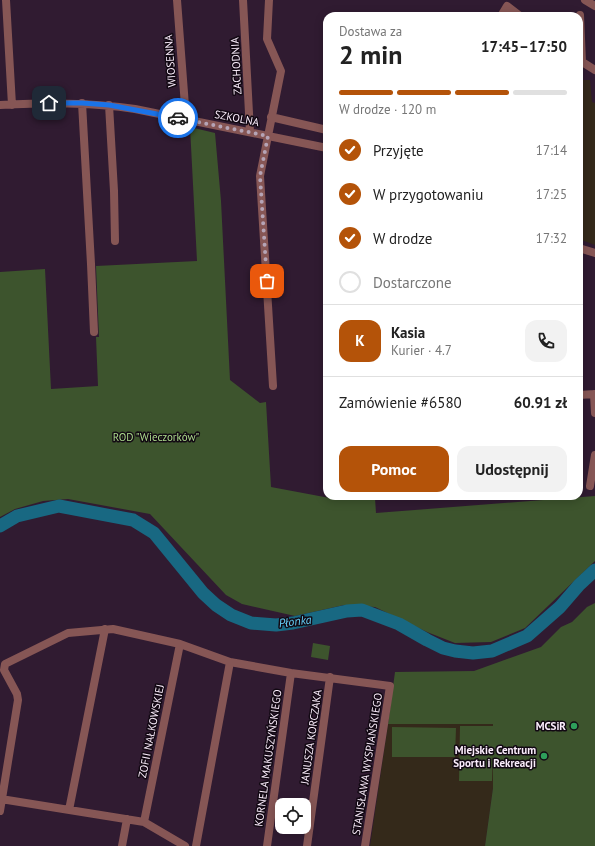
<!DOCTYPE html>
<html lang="pl">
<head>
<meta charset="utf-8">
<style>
  :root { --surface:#fff; --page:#f2f2f2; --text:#222; --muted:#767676; --line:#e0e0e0; --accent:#b45309 }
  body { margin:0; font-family:"PT Sans",sans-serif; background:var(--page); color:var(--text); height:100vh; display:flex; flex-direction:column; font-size:15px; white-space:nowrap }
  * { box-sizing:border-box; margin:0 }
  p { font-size:13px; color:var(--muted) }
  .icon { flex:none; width:22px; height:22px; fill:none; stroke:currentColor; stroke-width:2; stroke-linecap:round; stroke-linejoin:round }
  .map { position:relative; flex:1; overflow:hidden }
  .sheet { position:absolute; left:323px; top:12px; width:260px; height:488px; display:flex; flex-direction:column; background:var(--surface); border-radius:12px; box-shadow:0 2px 10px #0003 }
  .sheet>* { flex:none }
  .controls { position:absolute; left:275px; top:798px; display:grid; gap:8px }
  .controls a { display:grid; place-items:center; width:36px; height:36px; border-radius:8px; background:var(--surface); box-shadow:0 2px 10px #0003; font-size:20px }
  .pin { position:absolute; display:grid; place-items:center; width:34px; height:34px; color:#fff; margin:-17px; border-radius:8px; box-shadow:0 2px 6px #0006 }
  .courier { position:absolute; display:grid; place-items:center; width:40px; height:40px; margin:-20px; border:3px solid #1a73e8; border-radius:50%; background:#fff; color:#222; box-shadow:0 1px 5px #0007 }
  .overview em { font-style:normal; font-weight:800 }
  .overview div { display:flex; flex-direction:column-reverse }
  .overview { display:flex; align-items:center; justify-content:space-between; height:68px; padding:0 16px }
  h1 { font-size:26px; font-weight:800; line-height:30px }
  .bar { display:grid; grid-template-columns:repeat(4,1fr); gap:6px 4px; align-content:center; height:48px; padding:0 16px }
  .bar i { height:5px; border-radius:3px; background:var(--line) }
  .bar .current { background:var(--accent) }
  .bar p { grid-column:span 4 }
  .line { display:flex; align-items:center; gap:10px; padding:0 16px; border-top:1px solid var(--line) }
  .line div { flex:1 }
  .round { display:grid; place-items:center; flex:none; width:42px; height:42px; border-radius:12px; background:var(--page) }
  ol { padding:0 16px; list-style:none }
  li { display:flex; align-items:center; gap:12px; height:44px }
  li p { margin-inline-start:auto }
  li .icon { padding:4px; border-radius:50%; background:var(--accent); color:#fff; stroke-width:4 }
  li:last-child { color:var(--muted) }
  li i { width:22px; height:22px; border:2px solid var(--line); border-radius:50% }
  .action { display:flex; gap:8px; margin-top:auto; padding:8px 16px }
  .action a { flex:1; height:46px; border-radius:12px; background:var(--accent); color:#fff; font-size:16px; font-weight:800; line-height:46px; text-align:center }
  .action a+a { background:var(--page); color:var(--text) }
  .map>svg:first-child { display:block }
  .education { fill:#34291a }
  .green { fill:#3d542d }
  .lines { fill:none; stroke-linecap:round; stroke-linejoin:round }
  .river { stroke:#186882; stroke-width:13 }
  .minor { stroke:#865655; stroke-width:8 }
  .done { stroke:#b5a4b6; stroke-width:4; stroke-dasharray:0 7.2 }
  .route { stroke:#1a73e8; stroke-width:5 }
  .leisure-dot { fill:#2e9e5b; stroke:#120913; stroke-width:1.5 }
  .labels { text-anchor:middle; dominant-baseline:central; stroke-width:3; stroke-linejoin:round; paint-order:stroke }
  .street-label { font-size:11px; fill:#fceefd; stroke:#120913 }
  .park-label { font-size:11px; fill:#acda8c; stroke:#120913 }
  .poi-label { font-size:11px; font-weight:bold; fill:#fceefd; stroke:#120913; text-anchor:end }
  .water-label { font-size:12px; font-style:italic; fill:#65d1f9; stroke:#120913 }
</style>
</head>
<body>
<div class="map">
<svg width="595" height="846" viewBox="0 0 595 846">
  <rect width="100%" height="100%" fill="#301b31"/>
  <!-- education -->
  <path class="education" d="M 579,80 L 590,80 L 592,102 L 595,103 L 595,245 L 579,239 Z
    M 388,724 L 493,724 L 493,788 L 485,846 L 370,846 Z"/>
  <!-- green -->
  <path class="green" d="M 190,127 L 215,133 L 221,201 L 230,380 L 260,403 L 266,402 L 271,487 L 335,499 L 375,498 L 376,513 L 595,496 L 595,561 L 525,628 L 491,642 L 455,643 L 427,632 L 375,607 L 344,605 L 295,616 L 242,604 L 226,595 L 150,514 L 68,499 L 43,501 L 15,509 L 0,517 L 0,272 L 45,269 L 51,389 L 98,386 L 96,337 L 99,337 L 96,266 L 197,261 Z
    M 595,603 L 595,846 L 485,846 L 493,788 L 493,751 L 492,781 L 459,781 L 460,726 L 493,726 L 493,724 L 388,724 L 395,672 L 474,671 L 541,647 L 561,627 L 572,622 L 587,607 Z
    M 313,643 L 330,646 L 328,660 L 311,657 Z
    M 392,727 L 456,728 L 455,757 L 392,757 Z"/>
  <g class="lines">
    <!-- river -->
    <path class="river" d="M 0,526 L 17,516 L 59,506 L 133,520 L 154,533 L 203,593 L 216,605 L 231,615 L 251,623 L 276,625 L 293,623 L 347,611 L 362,610 L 399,624 L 427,640 L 443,648 L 455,651 L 473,653 L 492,651 L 527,636 L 560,607 L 579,585 L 595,570"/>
    <!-- minor -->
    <path class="minor" d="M 6,0 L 12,105
      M 177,0 L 186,119
      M 243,0 L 250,132
      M 269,0 L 267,39 L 281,71 L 260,176 L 273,386
      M 585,0 L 595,6
      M 580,15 L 582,62
      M 501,16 L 507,6 L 520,16
      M 579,60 L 595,70
      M 82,103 L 91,264 L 94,332
      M 0,105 C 45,103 90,102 135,109 L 327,148
      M 109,105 L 114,191 L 115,241
      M 271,117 L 327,130
      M 579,248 L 595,253
      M 594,394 L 595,413
      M 579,395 L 595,394
      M 590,486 L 595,455
      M 1,799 L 144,822 L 185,846
      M 69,810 L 105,629
      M 0,811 L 18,700 L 17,694 L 4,670 L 5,664 L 68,633 L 113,629 L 180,644 L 230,662 L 291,673 L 390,686 L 365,846
      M 144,822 L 180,644
      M 122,846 L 127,819
      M 196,846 L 230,662
      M 267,846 L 291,673
      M 307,846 L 330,677"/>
  </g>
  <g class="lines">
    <!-- done -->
    <path class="done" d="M 178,118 L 268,136 L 260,176 L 267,281"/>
    <!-- route -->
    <path class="route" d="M 49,103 L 82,103 L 109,105 L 178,118"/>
  </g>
  <!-- markers -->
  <g class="leisure-dot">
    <circle cx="574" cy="726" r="4"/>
    <circle cx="544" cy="756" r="4"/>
  </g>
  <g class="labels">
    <!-- street labels -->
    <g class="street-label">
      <text transform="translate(170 61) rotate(-94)">WIOSENNA</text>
      <text transform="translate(236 66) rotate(-93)">ZACHODNIA</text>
      <text transform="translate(237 118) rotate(11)">SZKOLNA</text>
      <text transform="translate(151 731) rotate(-79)">ZOFII NAŁKOWSKIEJ</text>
      <text transform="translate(311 737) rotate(-82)">JANUSZA KORCZAKA</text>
      <text transform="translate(268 758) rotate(-82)">KORNELA MAKUSZYŃSKIEGO</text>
      <text transform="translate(367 764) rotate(-81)">STANISŁAWA WYSPIAŃSKIEGO</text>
    </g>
    <!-- park labels -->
    <g class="park-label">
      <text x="156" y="437">ROD "Wieczorków"</text>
    </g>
    <!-- poi labels -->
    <g class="poi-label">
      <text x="566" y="726">MCSiR</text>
      <text x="536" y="750">Miejskie Centrum<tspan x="536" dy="13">Sportu i Rekreacji</tspan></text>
    </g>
    <!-- water labels -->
    <g class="water-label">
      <text transform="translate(295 621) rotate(-7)">Płonka</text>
    </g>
  </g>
</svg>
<div class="controls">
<a><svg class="icon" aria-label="locate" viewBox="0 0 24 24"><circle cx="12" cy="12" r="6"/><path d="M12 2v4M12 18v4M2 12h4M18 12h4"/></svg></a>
</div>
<div class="pin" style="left:267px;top:281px;background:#ea580c"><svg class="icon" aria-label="bag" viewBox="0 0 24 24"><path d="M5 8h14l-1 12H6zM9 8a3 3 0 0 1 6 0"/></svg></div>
<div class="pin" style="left:49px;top:103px;background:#1f2937"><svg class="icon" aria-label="home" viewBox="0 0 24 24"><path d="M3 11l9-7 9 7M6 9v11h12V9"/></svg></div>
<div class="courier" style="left:178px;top:118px"><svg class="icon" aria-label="car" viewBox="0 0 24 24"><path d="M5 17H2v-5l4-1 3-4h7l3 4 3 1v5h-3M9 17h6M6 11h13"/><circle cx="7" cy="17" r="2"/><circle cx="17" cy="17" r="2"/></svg></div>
<section class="sheet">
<div class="overview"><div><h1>2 min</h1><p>Dostawa za</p></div><em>17:45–17:50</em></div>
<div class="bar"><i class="current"></i><i class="current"></i><i class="current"></i><i></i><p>W drodze · 120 m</p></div>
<ol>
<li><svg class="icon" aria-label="check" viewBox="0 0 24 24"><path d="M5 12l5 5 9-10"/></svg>Przyjęte<p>17:14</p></li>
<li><svg class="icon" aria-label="check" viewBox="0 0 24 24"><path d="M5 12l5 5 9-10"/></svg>W przygotowaniu<p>17:25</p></li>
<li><svg class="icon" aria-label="check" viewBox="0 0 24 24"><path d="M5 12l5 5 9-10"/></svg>W drodze<p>17:32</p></li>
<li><i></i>Dostarczone</li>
</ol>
<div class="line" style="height:72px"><b class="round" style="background:var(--accent);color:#fff">K</b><div><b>Kasia</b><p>Kurier · 4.7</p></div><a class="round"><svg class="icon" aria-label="phone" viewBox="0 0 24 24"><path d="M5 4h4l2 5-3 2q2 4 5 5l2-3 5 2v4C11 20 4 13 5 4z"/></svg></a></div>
<div class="line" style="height:52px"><div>Zamówienie #6580</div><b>60.91 zł</b></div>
<div class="action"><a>Pomoc</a><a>Udostępnij</a></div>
</section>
</div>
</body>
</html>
